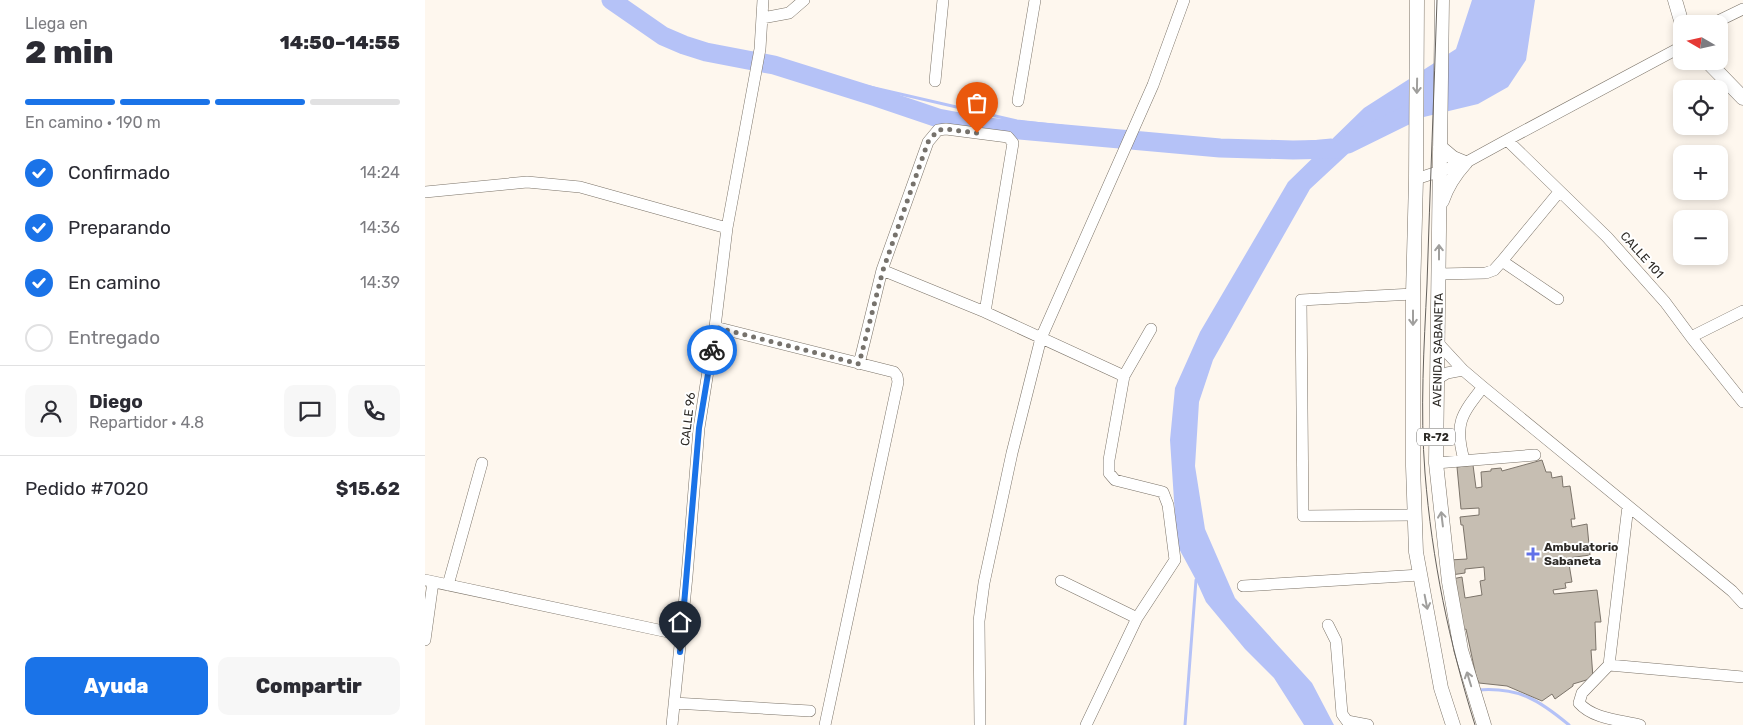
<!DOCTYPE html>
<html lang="es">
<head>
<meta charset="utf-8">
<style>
  :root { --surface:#fff; --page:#f7f7f7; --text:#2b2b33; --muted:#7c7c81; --line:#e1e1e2; --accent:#1a73e8 }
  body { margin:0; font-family:Rubik,sans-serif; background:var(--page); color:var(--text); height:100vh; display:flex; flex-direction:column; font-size:19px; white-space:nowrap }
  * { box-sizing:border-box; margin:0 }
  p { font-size:16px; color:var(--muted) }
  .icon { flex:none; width:28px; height:28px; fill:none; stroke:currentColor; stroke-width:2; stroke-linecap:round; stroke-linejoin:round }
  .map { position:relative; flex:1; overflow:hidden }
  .sheet { display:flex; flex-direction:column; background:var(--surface); width:425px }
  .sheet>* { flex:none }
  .needle { width:32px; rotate:279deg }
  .fabs { position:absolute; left:1248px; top:15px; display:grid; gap:10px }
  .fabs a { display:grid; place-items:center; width:55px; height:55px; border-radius:10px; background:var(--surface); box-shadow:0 2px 8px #0003; font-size:25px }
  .pin { position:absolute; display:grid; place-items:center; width:42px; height:42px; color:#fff; margin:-51px -21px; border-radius:50% 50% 50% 0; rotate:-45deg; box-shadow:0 0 5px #0007 }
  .pin .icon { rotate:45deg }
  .courier { position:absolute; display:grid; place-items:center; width:50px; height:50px; margin:-25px; border:4px solid #1a73e8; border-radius:50%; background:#fff; color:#222; box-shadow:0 1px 6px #0007 }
  .headline em { font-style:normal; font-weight:800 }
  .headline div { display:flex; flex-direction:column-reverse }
  .headline { display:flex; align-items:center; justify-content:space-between; height:85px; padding:0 25px }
  h1 { font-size:32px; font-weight:800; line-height:38px }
  .bar { display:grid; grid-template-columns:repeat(4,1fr); gap:8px 5px; align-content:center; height:60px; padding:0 25px }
  .bar i { height:6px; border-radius:4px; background:var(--line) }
  .bar .selected { background:var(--accent) }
  .bar p { grid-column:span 4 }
  .line { display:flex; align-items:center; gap:12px; padding:0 25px; border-top:1px solid var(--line) }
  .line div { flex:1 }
  .round { display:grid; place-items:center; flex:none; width:52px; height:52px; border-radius:10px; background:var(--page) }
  ol { padding:0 25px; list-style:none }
  li { display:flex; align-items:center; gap:15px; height:55px }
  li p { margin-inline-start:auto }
  li .icon { padding:5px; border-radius:50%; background:var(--accent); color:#fff; stroke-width:4 }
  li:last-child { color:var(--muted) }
  li i { width:28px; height:28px; border:2px solid var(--line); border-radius:50% }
  .action { display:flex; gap:10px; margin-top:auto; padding:10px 25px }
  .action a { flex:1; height:58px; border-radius:10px; background:var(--accent); color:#fff; font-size:20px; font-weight:800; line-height:58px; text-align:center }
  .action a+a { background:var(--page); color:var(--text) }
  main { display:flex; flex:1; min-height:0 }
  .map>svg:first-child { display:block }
  .water { fill:#b5c2f7 }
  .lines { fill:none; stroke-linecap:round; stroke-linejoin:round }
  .stream { stroke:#b5c2f7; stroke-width:3 }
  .river { stroke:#b5c2f7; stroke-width:19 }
  .building { fill:#c6beb2; stroke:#7c746a }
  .minor-casing { stroke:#7b7368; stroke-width:12 }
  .major-casing { stroke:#7b7368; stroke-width:15 }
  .minor { stroke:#fff; stroke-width:11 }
  .major { stroke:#fff; stroke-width:14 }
  .tram { stroke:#65615c; stroke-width:1 }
  .oneway { stroke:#a09f9d }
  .done { stroke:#76726c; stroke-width:5; stroke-dasharray:0 9 }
  .route { stroke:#1a73e8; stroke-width:6 }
  .poi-dot { fill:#6070e8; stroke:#fff; stroke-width:2 }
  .labels { text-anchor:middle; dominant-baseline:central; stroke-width:4; stroke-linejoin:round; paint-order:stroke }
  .shield { fill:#fff; stroke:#6c6a67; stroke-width:1 }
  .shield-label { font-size:11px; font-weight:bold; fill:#2d2a26 }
  .street-label { font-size:12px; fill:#2d2a26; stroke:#fff }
  .poi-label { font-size:12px; font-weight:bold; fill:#2d2a26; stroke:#fff; text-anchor:start }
</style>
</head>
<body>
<main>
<section class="sheet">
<div class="headline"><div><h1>2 min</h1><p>Llega en</p></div><em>14:50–14:55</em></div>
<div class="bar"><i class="selected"></i><i class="selected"></i><i class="selected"></i><i></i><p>En camino · 190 m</p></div>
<ol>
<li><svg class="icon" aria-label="check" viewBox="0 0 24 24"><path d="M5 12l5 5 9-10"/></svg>Confirmado<p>14:24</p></li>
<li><svg class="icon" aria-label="check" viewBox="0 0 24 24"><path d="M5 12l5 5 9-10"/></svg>Preparando<p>14:36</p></li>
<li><svg class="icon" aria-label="check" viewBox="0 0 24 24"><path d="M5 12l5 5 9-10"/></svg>En camino<p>14:39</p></li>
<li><i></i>Entregado</li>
</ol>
<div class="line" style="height:90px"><a class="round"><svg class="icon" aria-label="person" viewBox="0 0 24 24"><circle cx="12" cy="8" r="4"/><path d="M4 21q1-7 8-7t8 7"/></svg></a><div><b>Diego</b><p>Repartidor · 4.8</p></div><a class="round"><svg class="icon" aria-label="chat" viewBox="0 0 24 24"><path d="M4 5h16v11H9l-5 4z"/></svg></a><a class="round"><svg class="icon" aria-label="phone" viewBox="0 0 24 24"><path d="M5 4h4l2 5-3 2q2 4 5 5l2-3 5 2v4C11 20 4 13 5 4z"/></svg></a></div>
<div class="line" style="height:65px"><div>Pedido #7020</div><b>$15.62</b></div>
<div class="action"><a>Ayuda</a><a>Compartir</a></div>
</section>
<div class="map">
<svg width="1318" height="725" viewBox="0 0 1318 725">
  <rect width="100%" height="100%" fill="#fef7ee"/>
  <!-- water -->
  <path class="water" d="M 1047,0 L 1110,0 L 1101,60 L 1083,87 L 1053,104 L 978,122 L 955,124 L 885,189 L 788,360 L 774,402 L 770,466 L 780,529 L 810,598 L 887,683 L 909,725 L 879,725 L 849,678 L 820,649 L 781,602 L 771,580 L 752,545 L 745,440 L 750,388 L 775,332 L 863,182 L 939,108 L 1031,49 Z"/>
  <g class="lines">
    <!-- stream -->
    <path class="stream" d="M 190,0 L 225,36 L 592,121 L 704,134
      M 710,134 L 844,146 L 906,140
      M 1053,690 C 1094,687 1114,700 1144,725
      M 760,725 L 771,580"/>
    <!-- river -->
    <path class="river" d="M 186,0 L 238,36 L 259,45 L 281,52 L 349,65 L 451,97 L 513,118 L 562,127 L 795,148 L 868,150 L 913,149
      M 923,144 L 988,112"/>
  </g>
  <!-- building -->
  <path class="building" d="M 1117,460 L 1121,472 L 1126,472 L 1127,478 L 1137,476 L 1138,487 L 1145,486 L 1150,519 L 1146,519 L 1147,527 L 1162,524 L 1165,555 L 1143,558 L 1147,582 L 1140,583 L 1141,588 L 1128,590 L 1129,594 L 1172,590 L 1176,622 L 1170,622 L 1171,650 L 1166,650 L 1168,678 L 1148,684 L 1148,686 L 1130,699 L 1127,694 L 1117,701 L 1082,686 L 1054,683 L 1051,676 L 1041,629 L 1035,631 L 1027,579 L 1037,577 L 1040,598 L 1057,595 L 1055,581 L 1060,580 L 1059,567 L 1040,569 L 1040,573 L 1026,575 L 1024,560 L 1042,559 L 1038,525 L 1036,525 L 1035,517 L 1054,515 L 1054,508 L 1036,509 L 1032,467 L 1048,465 L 1051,488 L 1057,487 L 1056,472 L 1066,471 L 1066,469 L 1076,468 L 1077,471 Z"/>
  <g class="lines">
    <!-- minor casing -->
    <g class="minor-casing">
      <path id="minor" d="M 337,18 L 364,13 L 379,0
        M 1287,24 L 1318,9
        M 510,81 L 518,0
        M 593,101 L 610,0
        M 1082,140 L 1182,237 L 1240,302 L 1266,337 L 1318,402
        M 991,179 L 1040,163 L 1082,140 L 1256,47
        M 0,192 L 102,182 L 155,187 L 302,228
        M 457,270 L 560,312 L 699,376 L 684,460 L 684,473 L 690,480 L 738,492 L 743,505 L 750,560 L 712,618 L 661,725
        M 1014,274 L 1061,273 L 1069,270 L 1077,261
        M 988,294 L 876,300 L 878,516 L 989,515
        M 1133,299 L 1077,261 L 1134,192
        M 290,327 L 469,372 L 472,376 L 473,382 L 400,725
        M 1266,337 L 1318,311
        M 1013,343 L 1038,370 L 1058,387 L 1307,591 L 1318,603
        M 434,364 L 457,270 L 503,142 L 513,130 L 521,129 L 583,137 L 588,143 L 560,312
        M 699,376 L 726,329
        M 1012,379 L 1022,373 L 1038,370
        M 1039,460 C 1029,424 1036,415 1058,387
        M 1011,463 L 1110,455
        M 1203,506 L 1184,665 L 1157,693 L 1154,703 C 1168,719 1195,720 1215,725
        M 0,580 L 257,635
        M 636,581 L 712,618
        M 23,585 L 57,463
        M 818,586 L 995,575
        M 903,625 L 911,641 L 917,714 L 922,721 L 943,725
        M 0,640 L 8,582
        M 1184,665 L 1318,677
        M 249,703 L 385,711
        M 247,725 L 262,576 L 274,428 L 290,327 L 302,228 L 335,49 L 338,0
        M 555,725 L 554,621 L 559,583 L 587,453 L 616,338 L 728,85 L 759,0"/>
    </g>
    <!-- major casing -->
    <g class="major-casing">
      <path id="major" d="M 992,0 L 991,179 L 988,294 L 988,466 L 991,552 L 1016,688 L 1028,725
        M 1017,0 L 1011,463 L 1024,582 L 1036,650 L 1059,725
        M 1250,0 L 1257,24
        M 1282,61 L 1318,98
        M 1015,147 L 1028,158 L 1040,163 C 1029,175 1022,186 1017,201"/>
    </g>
    <!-- minor -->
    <use href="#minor" class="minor"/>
    <!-- major -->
    <use href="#major" class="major"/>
    <!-- tram -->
    <path class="tram" d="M 1012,0 C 1009,95 1005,189 1002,284 C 999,347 995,410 1000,473 C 1007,560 1024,642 1050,725"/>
  </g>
  <!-- one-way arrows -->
  <defs><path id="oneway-shaft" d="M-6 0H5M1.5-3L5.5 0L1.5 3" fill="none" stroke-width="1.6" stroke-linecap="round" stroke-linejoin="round" transform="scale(1.25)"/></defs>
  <g class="oneway">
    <use href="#oneway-shaft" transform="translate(992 86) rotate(91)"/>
    <use href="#oneway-shaft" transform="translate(1014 252) rotate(-90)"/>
    <use href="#oneway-shaft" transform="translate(988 318) rotate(90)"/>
    <use href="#oneway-shaft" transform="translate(1017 519) rotate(-97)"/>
    <use href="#oneway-shaft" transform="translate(1001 602) rotate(79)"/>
    <use href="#oneway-shaft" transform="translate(1044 679) rotate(-107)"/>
  </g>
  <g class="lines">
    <!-- done -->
    <path class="done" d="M 287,350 L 290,327 L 434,364 L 458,270 L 503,142 L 513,130 L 521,129 L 552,133"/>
    <!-- route -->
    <path class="route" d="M 255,652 L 274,428 L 287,350"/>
  </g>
  <!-- markers -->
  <path class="poi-dot" d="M1105.5 546.5h5v5h5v5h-5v5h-5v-5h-5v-5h5z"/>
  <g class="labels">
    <!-- shield labels -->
    <rect class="shield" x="992" y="428.5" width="38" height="17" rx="4"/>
    <g class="shield-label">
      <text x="1011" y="437">R-72</text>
    </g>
    <!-- street labels -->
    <g class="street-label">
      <text transform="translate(1217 255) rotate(48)">CALLE 101</text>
      <text transform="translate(1013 350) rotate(-89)">AVENIDA SABANETA</text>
      <text transform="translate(263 419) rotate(-83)">CALLE 96</text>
    </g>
    <!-- poi labels -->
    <g class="poi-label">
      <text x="1119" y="547">Ambulatorio<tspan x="1119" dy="14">Sabaneta</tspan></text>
    </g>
  </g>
</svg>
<div class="fabs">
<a><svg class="needle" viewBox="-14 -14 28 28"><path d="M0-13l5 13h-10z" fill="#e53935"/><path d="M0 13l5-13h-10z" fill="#7c7c81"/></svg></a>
<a><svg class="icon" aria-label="locate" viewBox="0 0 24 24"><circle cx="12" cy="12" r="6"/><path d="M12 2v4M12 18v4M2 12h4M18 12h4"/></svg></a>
<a>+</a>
<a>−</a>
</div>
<div class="pin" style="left:552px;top:133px;background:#ea580c"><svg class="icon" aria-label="bag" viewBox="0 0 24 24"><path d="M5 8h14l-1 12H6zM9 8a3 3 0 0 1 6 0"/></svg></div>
<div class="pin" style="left:255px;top:652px;background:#1f2937"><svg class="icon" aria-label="home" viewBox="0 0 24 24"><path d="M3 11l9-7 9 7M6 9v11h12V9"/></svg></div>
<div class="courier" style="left:287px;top:350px"><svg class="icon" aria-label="bike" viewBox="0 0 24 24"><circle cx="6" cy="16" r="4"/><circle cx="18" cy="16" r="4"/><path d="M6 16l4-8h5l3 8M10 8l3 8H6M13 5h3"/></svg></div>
</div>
</main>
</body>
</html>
